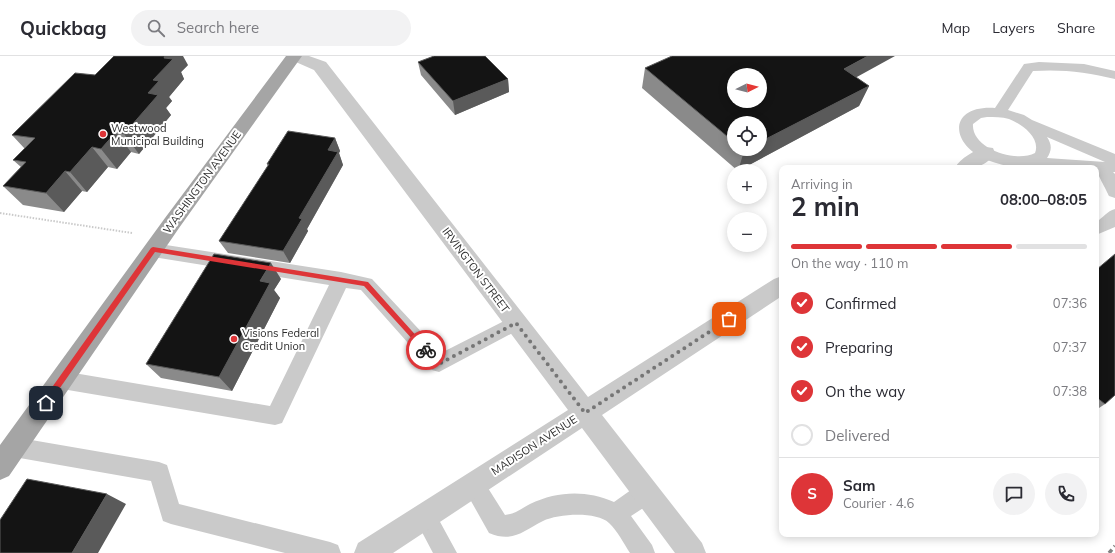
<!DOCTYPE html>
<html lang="en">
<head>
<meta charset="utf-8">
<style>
  :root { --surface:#fff; --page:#f2f2f3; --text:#2b2b33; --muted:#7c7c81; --line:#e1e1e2; --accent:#de3538 }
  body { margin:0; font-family:Mulish,sans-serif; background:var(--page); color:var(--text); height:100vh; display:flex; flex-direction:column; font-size:15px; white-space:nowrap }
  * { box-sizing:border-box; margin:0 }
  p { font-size:13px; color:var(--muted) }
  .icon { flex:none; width:22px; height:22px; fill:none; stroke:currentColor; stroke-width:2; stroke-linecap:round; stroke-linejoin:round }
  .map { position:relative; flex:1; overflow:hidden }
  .details { position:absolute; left:779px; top:109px; width:320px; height:372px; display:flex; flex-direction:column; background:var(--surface); border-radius:8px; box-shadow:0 2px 10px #0003 }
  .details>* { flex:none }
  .needle { width:26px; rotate:84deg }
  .tools { position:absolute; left:727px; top:12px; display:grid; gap:8px }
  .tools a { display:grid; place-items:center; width:40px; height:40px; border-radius:50%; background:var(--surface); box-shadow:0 2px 10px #0003; font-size:20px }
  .pin { position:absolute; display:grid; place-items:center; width:34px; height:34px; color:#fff; margin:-17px; border-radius:8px; box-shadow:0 2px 6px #0006 }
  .courier { position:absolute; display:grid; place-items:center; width:40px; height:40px; margin:-20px; border:3px solid #de3538; border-radius:50%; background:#fff; color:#222; box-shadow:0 1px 5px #0007 }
  .summary em { font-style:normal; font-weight:700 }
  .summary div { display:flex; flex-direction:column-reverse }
  .summary { display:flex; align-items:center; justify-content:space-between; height:68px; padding:0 12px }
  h1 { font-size:26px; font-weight:700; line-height:30px }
  .bar { display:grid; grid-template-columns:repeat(4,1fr); gap:6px 4px; align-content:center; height:48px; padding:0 12px }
  .bar i { height:5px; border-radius:3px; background:var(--line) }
  .bar .on { background:var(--accent) }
  .bar p { grid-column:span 4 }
  .line { display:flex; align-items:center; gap:10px; padding:0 12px; border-top:1px solid var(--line) }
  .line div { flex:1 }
  .round { display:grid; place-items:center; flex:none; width:42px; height:42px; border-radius:21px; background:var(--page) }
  ol { padding:0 12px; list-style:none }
  li { display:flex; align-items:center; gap:12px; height:44px }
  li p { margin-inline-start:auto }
  li .icon { padding:4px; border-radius:50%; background:var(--accent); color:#fff; stroke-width:4 }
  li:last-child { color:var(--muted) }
  li i { width:22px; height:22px; border:2px solid var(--line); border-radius:50% }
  header { display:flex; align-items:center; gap:24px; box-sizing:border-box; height:56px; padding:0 20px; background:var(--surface); border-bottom:1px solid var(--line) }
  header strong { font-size:19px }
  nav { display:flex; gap:22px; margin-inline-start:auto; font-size:14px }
  .search { width:280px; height:36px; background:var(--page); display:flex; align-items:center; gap:10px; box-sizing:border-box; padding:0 14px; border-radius:22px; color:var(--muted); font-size:15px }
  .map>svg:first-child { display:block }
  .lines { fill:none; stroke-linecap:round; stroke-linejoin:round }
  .path { stroke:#cacaca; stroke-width:2; stroke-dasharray:1.5 1.5; stroke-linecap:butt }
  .service { fill:#cacaca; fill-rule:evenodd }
  .minor { fill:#cacaca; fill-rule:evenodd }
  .primary { fill:#a5a5a5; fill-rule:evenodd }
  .rail { stroke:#828282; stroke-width:3.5; stroke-dasharray:4.5 3.5; stroke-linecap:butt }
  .wall { fill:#8a8a8a; fill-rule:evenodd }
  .shaded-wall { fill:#5a5a5a }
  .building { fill:#141414; stroke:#5a5a5a; fill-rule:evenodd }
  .route { fill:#de3538 }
  .done { stroke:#767676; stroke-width:4; stroke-dasharray:0 7.2 }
  .poi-dot { fill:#de3538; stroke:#fff; stroke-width:1.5 }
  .labels { text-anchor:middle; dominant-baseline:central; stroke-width:4; stroke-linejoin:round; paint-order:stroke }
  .poi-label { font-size:11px; fill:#2d2d2d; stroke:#fff; text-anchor:start }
  .street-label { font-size:11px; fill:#2d2d2d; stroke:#fff }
</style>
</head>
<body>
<header>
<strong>Quickbag</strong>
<div class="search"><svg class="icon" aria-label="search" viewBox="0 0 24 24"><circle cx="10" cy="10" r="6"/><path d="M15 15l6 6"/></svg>Search here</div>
<nav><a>Map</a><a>Layers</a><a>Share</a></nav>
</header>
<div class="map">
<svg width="1115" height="497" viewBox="0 0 1115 497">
  <rect width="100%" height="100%" fill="#fff"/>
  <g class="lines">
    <!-- path -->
    <path class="path" d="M 0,157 L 132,177"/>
    <!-- service -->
    <path class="service" d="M 1039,6 L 1084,8 L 1115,15 L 1115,23 C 1088,16 1061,13 1033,15 L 1008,54 L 1024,59 L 1032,64 L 1115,98 L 1115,116 L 1113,116 L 1115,118 L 1115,142 L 1109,140 C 1107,135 1096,116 1096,112 C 1061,112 1020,117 987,104 C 949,88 948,49 995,52 L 1024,8 ZM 987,61 C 994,61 1002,61 1009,63 C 1022,68 1041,82 1035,97 C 1016,107 971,93 973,68 L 981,62 ZM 1047,81 L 1105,106 L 1047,102 C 1052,94 1052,89 1047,81 Z
      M 1115,153 L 1115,171 L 1096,179 L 1096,166 C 1103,162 1107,155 1115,153 Z
      M 153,187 L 341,216 L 372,223 L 441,297 L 510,262 L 516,259 L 522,262 L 525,267 L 522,272 L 439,316 L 432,314 L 361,234 L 346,232 L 282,367 L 275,369 L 62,333 L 55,330 L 52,324 L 55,318 L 62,315 L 270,350 L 329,229 L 153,201 L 147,199 L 145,194 L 147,189 Z
      M 14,381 L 159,406 L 167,409 L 179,448 L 330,486 L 338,489 L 341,497 L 285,497 L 171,468 L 163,465 L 151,425 L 14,401 L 7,398 L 4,391 L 7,384 Z
      M 473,418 L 481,421 L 505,459 C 515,458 521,453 530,448 C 558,435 586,434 614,446 L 638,429 L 646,426 L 654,429 L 657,437 L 654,445 L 631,460 L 652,489 L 655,497 L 630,497 C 624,488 617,474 609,467 C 596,455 558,458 543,465 C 523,475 513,487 489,477 L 462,429 L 465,421 Z
      M 425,450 L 433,453 L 457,497 L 433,497 L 414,461 L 417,453 Z"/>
    <!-- minor -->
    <path class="minor" d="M 287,0 L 309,0 L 326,6 L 588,341 L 774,223 L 782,220 L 782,240 L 602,359 L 702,487 L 706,497 L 675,497 L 582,372 L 393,497 L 354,497 L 358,487 L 568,354 L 314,14 L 289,3 Z
      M 986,91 L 993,92 L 995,97 C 985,113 971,112 955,112 C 960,102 975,94 986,91 Z"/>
    <!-- primary -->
    <path class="primary" d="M 286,0 L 302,0 L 179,172 L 9,420 L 0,424 L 0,389 L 165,162 Z"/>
    <!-- rail -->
    <path class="rail" d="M 1109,497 L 1115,490"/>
  </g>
  <!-- wall -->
  <path class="wall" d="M 418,6 L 508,23 L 509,36 L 455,59 L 421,19 Z
    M 188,9 L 181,16 L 184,23 L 169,41 L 172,45 L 166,52 L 171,59 L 139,98 L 131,96 L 117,113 L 108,111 L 87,136 L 82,135 L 64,156 L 23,149 L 3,130 L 21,111 L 13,104 L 25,93 L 12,79 L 95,19 Z
    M 645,12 L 856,21 L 869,30 L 859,50 L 738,115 L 642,32 ZM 734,67 L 760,93 L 734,93 Z
    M 335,82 L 340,95 L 339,97 L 343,109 L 307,173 L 308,175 L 290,207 L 228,197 L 219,185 L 268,110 L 267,108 Z
    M 1096,214 L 1105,348 L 1096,354 Z
    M 281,223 L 274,234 L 280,242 L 232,335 L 161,322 L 146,308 Z"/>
  <!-- shaded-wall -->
  <path class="shaded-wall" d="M 165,0 L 183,0 L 188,9 L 181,16 L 184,23 L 169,41 L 172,45 L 166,52 L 171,59 L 139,98 L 124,78 L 148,37 L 153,24 Z
    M 868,0 L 895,0 L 835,33 L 844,13 Z
    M 508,23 L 509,36 L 455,59 L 453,45 Z
    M 869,30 L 859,50 L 738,115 L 744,95 L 747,93 L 760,93 L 760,86 Z
    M 116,76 L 131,96 L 117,113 L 101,93 Z
    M 335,82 L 340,95 L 339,97 L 343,109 L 307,173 L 308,175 L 290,207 L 283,195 L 299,162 L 328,94 Z
    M 92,91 L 108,111 L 87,136 L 70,116 Z
    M 65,115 L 82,135 L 64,156 L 46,137 Z
    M 271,207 L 281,223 L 274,234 L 280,242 L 232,335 L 219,321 L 260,225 Z
    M 107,438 L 126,448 L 98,497 L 72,497 Z"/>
  <!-- building -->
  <path class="building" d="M 114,0 L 165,0 L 164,2 L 173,3 L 153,24 L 159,25 L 148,37 L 158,39 L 124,78 L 116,76 L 101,93 L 92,91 L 70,116 L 65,115 L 46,137 L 3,130 L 26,106 L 13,104 L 35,82 L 12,79 L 75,17 L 95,19 Z
    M 434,0 L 485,0 L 508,23 L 453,45 L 418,6 Z
    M 672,0 L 868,0 L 844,13 L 869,30 L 760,86 L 760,67 L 734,67 L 734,86 L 645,12 ZM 734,19 L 760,19 L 760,45 L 734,45 Z
    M 288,75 L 335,82 L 328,94 L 338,96 L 299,162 L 302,163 L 283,195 L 219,185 L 269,108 L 267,108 Z
    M 214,198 L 271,207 L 260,225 L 270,227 L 219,321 L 146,308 Z
    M 1115,198 L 1115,339 L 1105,348 L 1096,341 L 1096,214 Z
    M 27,423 L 107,438 L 72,497 L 0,497 L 0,464 Z"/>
  <!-- route -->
  <path class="route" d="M 153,191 L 368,226 L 429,294 L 428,296 L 424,296 L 364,230 L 155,196 L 48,349 L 43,349 L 43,344 L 151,192 Z"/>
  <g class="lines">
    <!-- done -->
    <path class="done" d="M 426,294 L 439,308 L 516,267 L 585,357 L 729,263"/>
  </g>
  <!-- markers -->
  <g class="poi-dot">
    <circle cx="103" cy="78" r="4"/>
    <circle cx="234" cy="283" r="4"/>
  </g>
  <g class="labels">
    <!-- poi labels -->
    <g class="poi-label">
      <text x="111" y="72">Westwood<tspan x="111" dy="13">Municipal Building</tspan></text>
      <text x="242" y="277">Visions Federal<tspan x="242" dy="13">Credit Union</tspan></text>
    </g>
    <!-- street labels -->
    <g class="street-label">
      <text transform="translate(202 126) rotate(-54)">WASHINGTON AVENUE</text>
      <text transform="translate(476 214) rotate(53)">IRVINGTON STREET</text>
      <text transform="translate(534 389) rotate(-33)">MADISON AVENUE</text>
    </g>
  </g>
</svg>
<div class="tools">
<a><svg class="needle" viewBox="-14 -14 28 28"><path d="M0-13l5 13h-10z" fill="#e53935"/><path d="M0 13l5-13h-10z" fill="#7c7c81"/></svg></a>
<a><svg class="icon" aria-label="locate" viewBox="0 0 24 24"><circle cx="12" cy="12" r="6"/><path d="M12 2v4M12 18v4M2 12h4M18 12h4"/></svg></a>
<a>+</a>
<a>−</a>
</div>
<div class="pin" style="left:729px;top:263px;background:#ea580c"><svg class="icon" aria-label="bag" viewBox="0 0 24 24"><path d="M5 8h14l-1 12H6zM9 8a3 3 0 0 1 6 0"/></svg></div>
<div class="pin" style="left:46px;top:347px;background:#1f2937"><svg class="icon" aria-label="home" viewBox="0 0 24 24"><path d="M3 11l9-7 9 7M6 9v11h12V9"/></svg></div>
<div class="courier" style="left:426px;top:294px"><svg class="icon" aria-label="bike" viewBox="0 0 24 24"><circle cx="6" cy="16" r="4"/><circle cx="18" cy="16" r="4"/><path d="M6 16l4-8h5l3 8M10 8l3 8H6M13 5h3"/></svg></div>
<section class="details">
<div class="summary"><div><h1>2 min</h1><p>Arriving in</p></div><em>08:00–08:05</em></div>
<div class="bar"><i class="on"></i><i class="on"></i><i class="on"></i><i></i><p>On the way · 110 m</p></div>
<ol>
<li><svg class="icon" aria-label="check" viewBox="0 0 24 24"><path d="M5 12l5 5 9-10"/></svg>Confirmed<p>07:36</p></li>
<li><svg class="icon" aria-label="check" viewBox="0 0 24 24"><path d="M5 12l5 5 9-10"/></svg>Preparing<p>07:37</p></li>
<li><svg class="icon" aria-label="check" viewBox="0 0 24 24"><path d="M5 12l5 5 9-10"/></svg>On the way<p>07:38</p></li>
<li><i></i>Delivered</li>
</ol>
<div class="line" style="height:72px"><b class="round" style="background:var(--accent);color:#fff">S</b><div><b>Sam</b><p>Courier · 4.6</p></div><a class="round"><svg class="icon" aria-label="chat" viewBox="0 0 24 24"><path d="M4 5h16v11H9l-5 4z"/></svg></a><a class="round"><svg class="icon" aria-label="phone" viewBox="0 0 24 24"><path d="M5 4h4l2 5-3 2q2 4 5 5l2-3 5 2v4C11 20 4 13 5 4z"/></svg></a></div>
</section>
</div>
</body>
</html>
